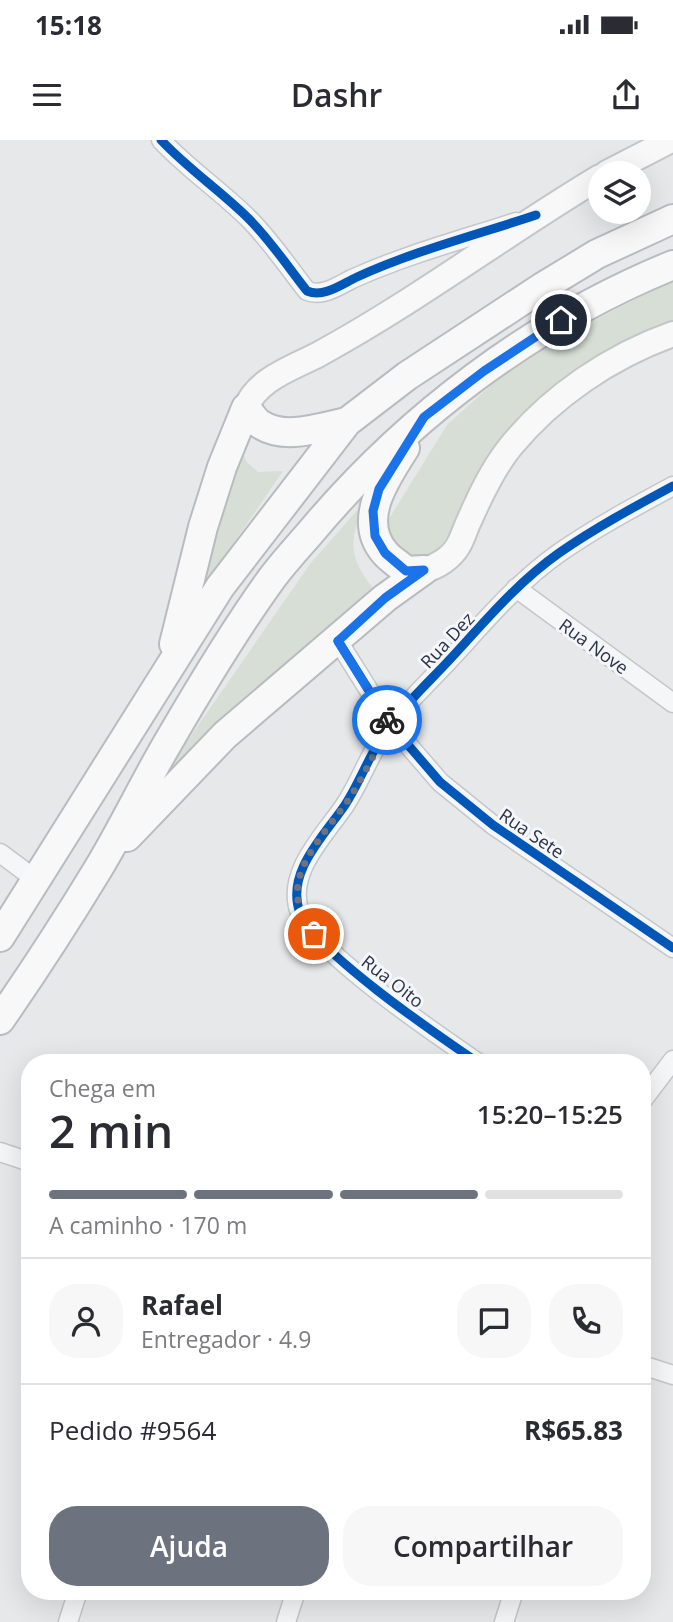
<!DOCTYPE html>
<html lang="pt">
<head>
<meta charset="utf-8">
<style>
  :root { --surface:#fff; --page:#f7f7f7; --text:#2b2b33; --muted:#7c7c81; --line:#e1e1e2; --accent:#6c737f }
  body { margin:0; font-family:"Open Sans",sans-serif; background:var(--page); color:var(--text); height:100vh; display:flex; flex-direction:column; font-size:26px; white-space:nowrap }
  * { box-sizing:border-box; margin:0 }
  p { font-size:23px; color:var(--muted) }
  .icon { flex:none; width:38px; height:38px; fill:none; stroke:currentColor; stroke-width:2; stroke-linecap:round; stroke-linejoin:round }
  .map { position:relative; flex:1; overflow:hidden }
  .side { position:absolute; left:21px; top:914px; width:630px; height:546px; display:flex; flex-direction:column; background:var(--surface); border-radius:28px; box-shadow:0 7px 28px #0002 }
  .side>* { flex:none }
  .buttons { position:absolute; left:588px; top:21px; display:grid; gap:14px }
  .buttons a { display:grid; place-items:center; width:63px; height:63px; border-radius:50%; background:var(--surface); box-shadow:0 7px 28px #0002; font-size:35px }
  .pin { position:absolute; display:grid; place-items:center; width:60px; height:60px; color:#fff; margin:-30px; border:4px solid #fff; border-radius:50%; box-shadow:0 2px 7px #0007 }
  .courier { position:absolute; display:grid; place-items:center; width:70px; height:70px; margin:-35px; border:5px solid #1a73e8; border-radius:50%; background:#fff; color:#222; box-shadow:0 2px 9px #0007 }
  .headline em { font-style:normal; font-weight:600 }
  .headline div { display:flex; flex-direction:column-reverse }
  .headline { display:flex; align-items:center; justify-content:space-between; height:119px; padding:0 28px }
  h1 { font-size:46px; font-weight:600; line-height:52px }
  .bar { display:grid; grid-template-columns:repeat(4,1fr); gap:10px 7px; align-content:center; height:84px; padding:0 28px }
  .bar i { height:9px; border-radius:5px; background:var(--line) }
  .bar .active { background:var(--accent) }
  .bar p { grid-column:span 4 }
  .line { display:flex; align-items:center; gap:18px; padding:0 28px; border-top:2px solid var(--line) }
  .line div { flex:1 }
  .round { display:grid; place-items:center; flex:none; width:74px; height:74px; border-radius:28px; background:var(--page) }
  .action { display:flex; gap:14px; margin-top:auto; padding:14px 28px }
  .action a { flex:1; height:80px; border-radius:28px; background:var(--accent); color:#fff; font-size:28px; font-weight:600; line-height:80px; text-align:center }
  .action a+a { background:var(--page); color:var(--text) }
  .status { display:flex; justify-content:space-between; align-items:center; height:49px; padding:0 35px; background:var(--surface); direction:ltr }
  .status svg { height:19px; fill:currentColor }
  header { display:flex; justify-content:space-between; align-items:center; height:91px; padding:0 28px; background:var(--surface); font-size:32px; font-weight:600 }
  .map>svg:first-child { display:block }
  .green { fill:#d6ded6 }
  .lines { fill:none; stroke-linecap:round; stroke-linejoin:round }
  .minor-casing { stroke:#c4c6c8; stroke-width:21 }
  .secondary-casing { stroke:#c4c6c8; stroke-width:28 }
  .trunk-casing { stroke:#b8bbbf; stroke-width:32 }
  .minor { stroke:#f5f6f7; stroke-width:18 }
  .secondary { stroke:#f8f8f8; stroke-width:24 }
  .trunk { stroke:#f8f8f8; stroke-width:28 }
  .cycleway-casing { stroke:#f4f6f9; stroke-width:13 }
  .cycleway { stroke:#0057b8; stroke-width:9 }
  .done { stroke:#6c737f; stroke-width:7; stroke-dasharray:0 12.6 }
  .route { stroke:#1a73e8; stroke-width:9 }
  .labels { text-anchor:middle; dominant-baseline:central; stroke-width:6; stroke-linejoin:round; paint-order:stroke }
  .street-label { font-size:18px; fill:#2b3445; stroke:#f4f6f9 }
</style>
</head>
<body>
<div class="status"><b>15:18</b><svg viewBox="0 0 49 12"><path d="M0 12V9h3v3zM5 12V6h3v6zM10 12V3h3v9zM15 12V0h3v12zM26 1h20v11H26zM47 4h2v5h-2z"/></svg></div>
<header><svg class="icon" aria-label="menu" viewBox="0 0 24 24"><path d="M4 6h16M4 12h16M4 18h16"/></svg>Dashr<svg class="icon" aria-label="share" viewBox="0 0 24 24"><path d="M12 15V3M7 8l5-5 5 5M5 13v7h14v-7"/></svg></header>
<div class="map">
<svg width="673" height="1482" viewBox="0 0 673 1482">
  <rect width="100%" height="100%" fill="#e6e8ea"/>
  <!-- green -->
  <path class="green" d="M 673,140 L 673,182 L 567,240 L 456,384 L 429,423 L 409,424 L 382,390 L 447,285 L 507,231 L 570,193 Z
    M 239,301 L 246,321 L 258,332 L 283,331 L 192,464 Z
    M 368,358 C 347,401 347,417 378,454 L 161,639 L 310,424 Z"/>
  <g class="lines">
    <!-- minor casing -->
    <g class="minor-casing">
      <path id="minor" d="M 161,0 C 188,29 221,51 249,79 C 271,101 288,127 307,151 C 323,157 338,146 352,139 C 405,115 461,100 516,82
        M 516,448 L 673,563
        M 338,501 L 390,584 L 440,642 L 493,685 L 673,808
        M 0,713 L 35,739
        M 477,922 C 439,896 315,812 300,773 C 285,733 324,696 345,665 C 362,639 372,607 392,582 C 410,559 433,538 453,516 C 486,480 518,442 559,413 C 595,388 634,367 673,346
        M 642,961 L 673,920
        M 0,1012 L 30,1022
        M 642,1225 L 673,1235
        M 68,1482 L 78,1451
        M 286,1482 L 296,1451
        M 504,1482 L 514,1451"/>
    </g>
    <!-- secondary casing -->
    <g class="secondary-casing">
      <path id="secondary" d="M 607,33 L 671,0
        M 246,268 C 257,238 296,227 321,213 C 418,160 506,93 600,37
        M 424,430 C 437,427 451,418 458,406 C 463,398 465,389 469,381 C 480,356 493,328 511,306 C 552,256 611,216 673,194"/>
    </g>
    <!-- trunk casing -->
    <g class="trunk-casing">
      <path id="trunk" d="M 405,308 C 386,338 356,380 385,413 C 391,420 400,425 406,431 L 424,430
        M 174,504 L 203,387 L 222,327 L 246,268 C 250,273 255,281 260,284 C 285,301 321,287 347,282
        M 127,697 L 225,595 L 385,458 L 424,430
        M 0,797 L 220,447 L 347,282 L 407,236 L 541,148 L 597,114 L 673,79
        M 0,880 C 34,831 67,780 98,729 C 124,686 145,641 170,599 C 202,544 235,489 272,438 C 284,422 297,408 310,393 C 407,277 533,182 673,125"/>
    </g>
    <!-- minor -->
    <use href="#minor" class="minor"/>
    <!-- secondary -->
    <use href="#secondary" class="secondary"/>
    <!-- trunk -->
    <use href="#trunk" class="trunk"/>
    <!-- cycleway casing -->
    <g class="cycleway-casing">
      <path id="cycleway" d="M 161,0 C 188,29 221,51 249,79 C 271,101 288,127 307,151 C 324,158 342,144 357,137 C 414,111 476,95 536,75
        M 338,501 L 390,584 L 440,642 L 493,685 L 673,808
        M 477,922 C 439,896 315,812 300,773 C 285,733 324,696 345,665 C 362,639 372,607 392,582 C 410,559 433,538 453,516 C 486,480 518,442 559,413 C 595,388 634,367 673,346"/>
    </g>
    <!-- cycleway -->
    <use href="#cycleway" class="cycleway"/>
  </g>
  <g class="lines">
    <!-- done -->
    <path class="done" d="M 314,794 C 303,778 295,764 298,744 C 303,713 334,682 351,656 C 365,633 377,608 390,584 L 387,580"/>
    <!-- route -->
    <path class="route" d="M 387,580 L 338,501 L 385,458 L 424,430 L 406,431 L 385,413 L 375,396 L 373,371 L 379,349 L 424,277 L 484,231 L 561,180"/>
  </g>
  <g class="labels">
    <!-- street labels -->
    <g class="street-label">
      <text transform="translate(447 500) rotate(-47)">Rua Dez</text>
      <text transform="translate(594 506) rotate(36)">Rua Nove</text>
      <text transform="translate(532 693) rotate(34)">Rua Sete</text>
      <text transform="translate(393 841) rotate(38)">Rua Oito</text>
    </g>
  </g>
</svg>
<div class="buttons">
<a><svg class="icon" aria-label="layers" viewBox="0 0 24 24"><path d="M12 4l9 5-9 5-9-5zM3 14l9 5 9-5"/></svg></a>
</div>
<div class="pin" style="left:314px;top:794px;background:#ea580c"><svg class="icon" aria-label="bag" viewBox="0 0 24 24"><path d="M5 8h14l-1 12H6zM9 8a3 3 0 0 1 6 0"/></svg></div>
<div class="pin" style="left:561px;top:180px;background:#1f2937"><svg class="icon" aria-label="home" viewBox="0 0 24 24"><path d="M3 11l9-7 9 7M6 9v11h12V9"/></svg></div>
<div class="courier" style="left:387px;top:580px"><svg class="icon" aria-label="bike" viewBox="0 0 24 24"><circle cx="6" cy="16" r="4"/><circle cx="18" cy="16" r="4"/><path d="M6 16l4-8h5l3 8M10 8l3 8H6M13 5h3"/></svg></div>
<section class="side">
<div class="headline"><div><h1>2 min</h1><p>Chega em</p></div><em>15:20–15:25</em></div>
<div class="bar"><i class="active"></i><i class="active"></i><i class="active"></i><i></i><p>A caminho · 170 m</p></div>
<div class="line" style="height:126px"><a class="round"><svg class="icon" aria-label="person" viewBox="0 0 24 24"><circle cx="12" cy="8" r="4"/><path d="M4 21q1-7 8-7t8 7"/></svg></a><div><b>Rafael</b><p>Entregador · 4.9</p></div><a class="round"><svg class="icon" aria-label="chat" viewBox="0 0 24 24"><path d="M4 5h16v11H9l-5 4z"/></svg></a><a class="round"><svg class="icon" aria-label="phone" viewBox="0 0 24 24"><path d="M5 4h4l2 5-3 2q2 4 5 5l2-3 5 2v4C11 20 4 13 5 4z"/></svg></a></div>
<div class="line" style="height:91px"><div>Pedido #9564</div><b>R$65.83</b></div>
<div class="action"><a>Ajuda</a><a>Compartilhar</a></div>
</section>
</div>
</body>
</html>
